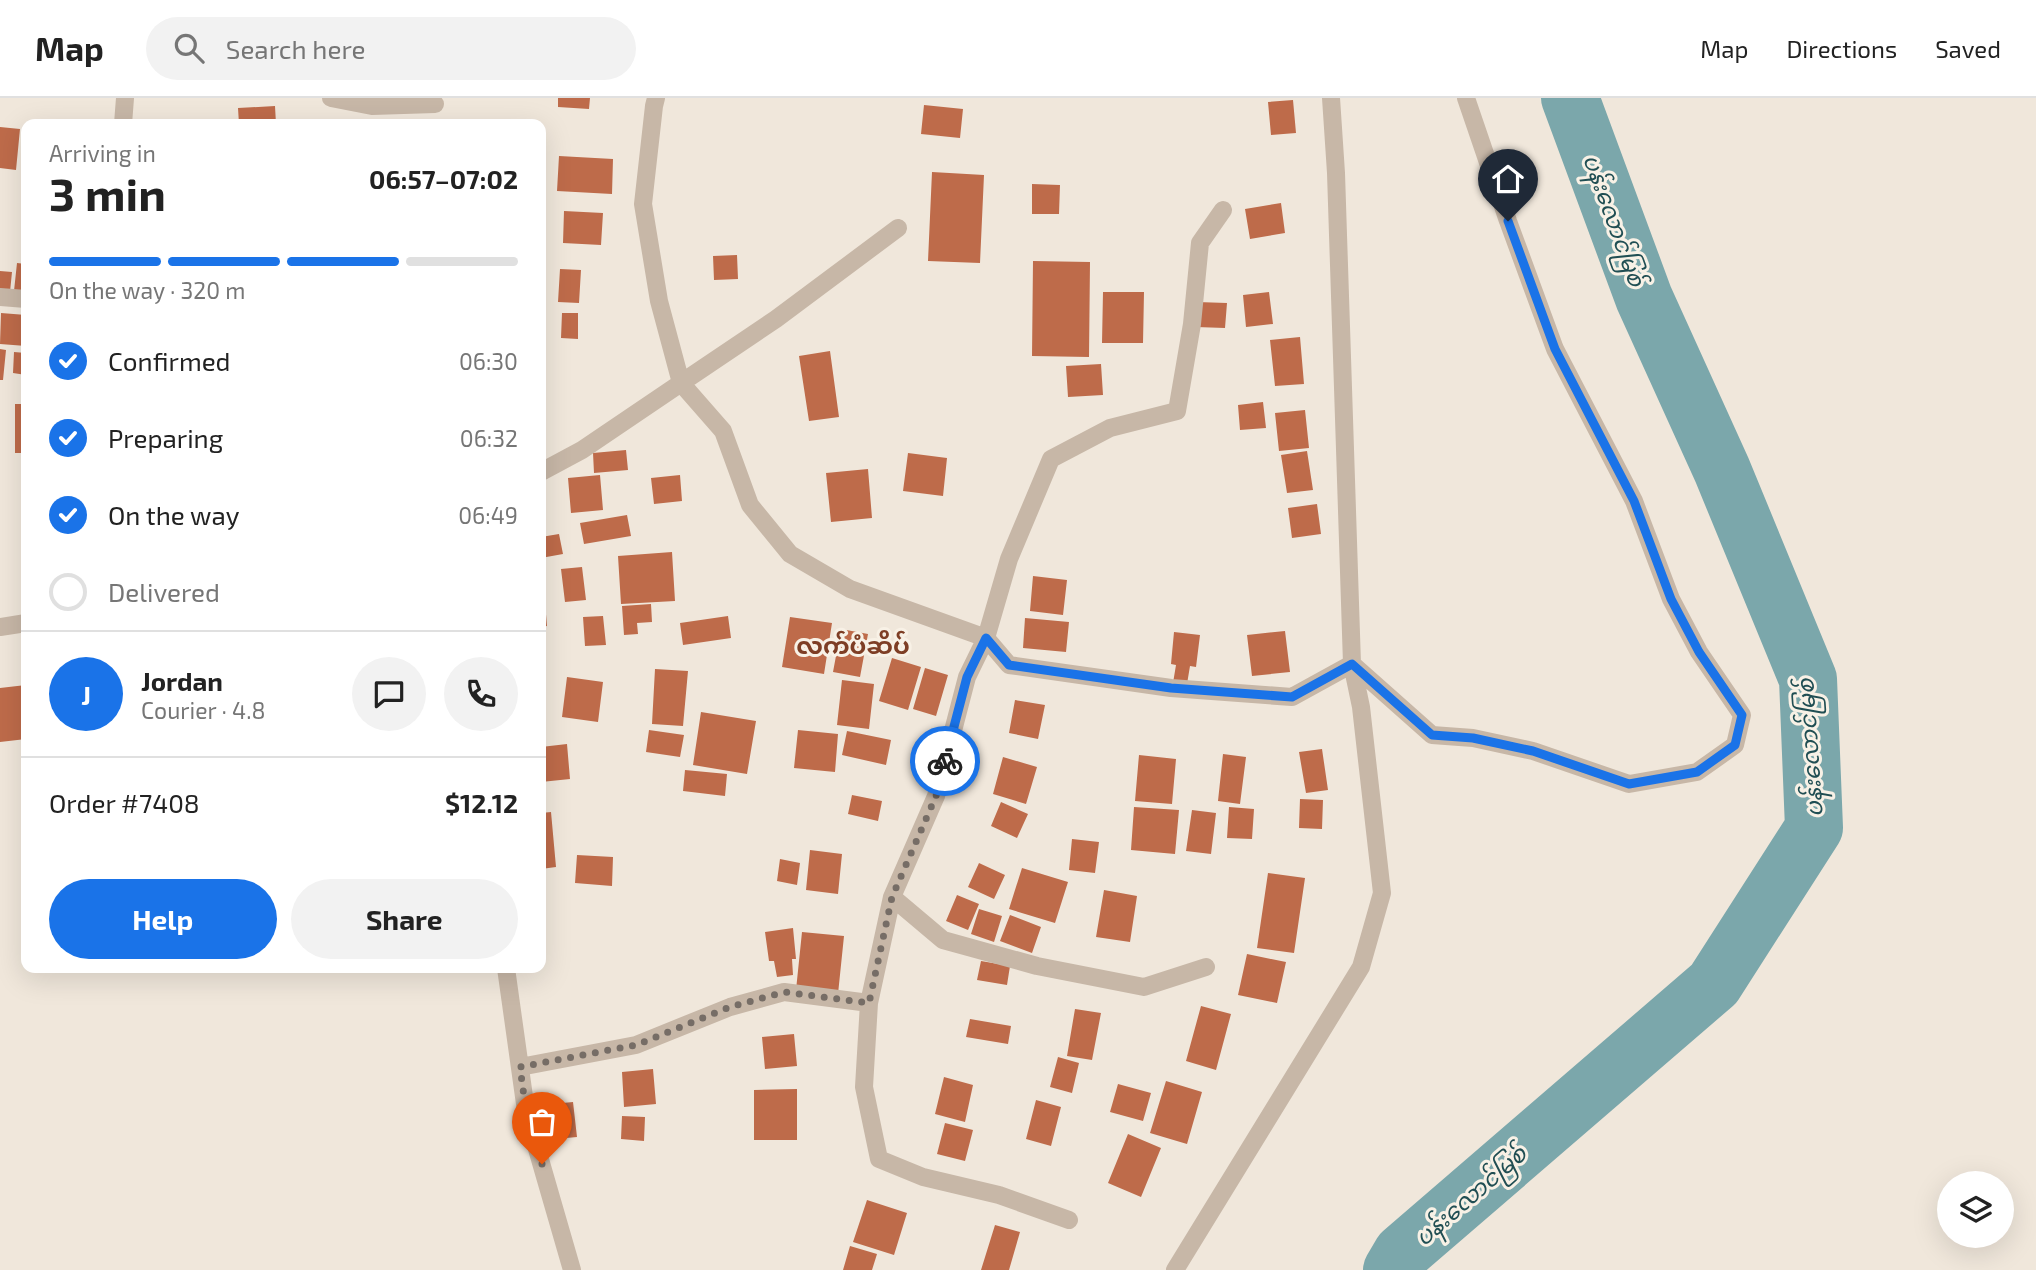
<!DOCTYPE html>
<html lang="en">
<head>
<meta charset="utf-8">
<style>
  :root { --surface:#fff; --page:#f2f2f2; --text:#222; --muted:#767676; --line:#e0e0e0; --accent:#1a73e8 }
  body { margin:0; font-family:"Exo 2","Noto Sans Myanmar",sans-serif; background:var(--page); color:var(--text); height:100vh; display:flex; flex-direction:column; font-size:26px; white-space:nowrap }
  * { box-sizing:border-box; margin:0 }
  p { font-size:23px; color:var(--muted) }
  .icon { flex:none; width:38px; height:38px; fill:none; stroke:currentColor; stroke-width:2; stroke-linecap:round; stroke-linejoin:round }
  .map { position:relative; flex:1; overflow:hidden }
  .side { position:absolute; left:21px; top:21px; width:525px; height:854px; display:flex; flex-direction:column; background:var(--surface); border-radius:14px; box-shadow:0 7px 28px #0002 }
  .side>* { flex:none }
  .tools { position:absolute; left:1937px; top:1073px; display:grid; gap:14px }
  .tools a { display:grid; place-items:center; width:77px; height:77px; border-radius:50%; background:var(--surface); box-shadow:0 7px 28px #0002; font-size:35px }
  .pin { position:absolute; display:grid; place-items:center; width:60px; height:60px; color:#fff; margin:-72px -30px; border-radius:50% 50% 50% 0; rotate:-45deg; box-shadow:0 0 7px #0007 }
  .pin .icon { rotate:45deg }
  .courier { position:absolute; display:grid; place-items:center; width:70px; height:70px; margin:-35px; border:5px solid #1a73e8; border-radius:50%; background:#fff; color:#222; box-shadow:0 2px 9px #0007 }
  .overview em { font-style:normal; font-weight:700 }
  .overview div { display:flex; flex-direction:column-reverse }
  .overview { display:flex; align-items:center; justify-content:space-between; height:119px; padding:0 28px }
  h1 { font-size:46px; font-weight:700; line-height:52px }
  .bar { display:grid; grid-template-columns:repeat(4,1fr); gap:10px 7px; align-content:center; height:84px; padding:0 28px }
  .bar i { height:9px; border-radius:5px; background:var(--line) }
  .bar .current { background:var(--accent) }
  .bar p { grid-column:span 4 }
  .line { display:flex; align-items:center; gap:18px; padding:0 28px; border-top:2px solid var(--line) }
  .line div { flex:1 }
  .round { display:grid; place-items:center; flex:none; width:74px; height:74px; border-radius:37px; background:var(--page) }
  ol { padding:0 28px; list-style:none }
  li { display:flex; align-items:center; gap:21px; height:77px }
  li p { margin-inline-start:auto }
  li .icon { padding:7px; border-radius:50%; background:var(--accent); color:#fff; stroke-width:4 }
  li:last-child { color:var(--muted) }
  li i { width:38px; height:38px; border:4px solid var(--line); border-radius:50% }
  .primary-button { display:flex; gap:14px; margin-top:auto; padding:14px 28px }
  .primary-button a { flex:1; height:80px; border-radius:42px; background:var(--accent); color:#fff; font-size:28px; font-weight:700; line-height:80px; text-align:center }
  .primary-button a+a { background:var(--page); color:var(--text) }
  header { display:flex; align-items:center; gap:42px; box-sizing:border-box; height:98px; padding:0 35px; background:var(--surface); border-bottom:2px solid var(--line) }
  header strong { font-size:33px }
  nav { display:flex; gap:38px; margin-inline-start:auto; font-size:24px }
  .search { width:490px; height:63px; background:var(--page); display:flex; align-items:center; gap:18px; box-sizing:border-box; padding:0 24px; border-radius:38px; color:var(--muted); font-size:26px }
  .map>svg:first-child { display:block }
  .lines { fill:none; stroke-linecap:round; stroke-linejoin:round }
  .river { stroke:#7ba7ab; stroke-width:58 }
  .building { fill:#be6b4a }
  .street { stroke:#c7b7a7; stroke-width:18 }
  .done { stroke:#766d66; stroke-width:7; stroke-dasharray:0 12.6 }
  .route { stroke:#1a73e8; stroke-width:9 }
  .labels { text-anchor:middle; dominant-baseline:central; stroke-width:6; stroke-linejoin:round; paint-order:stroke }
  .water-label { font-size:23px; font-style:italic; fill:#204e53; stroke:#f8f1e6 }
  .quarter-label { font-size:24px; font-weight:bold; fill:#7e3e25; stroke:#f8f1e6 }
</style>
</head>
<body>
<header>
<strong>Map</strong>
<div class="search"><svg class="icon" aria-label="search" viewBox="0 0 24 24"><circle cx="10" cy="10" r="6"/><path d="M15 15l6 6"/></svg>Search here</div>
<nav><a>Map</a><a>Directions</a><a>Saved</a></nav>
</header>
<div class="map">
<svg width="2036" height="1172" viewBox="0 0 2036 1172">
  <rect width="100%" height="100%" fill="#f0e7db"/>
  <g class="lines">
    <!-- river -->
    <path class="river" d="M 1392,1172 L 1402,1155 L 1714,886 L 1814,730 L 1808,581 L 1722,372 L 1644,200 L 1570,0"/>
  </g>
  <!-- building -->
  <path class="building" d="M 558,0 L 590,0 L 589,11 L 558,9 Z
    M 1293,2 L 1296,35 L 1271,37 L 1268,4 Z
    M 924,7 L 963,11 L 960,40 L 921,36 Z
    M 275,8 L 276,26 L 239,26 L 238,10 Z
    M 0,29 L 20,31 L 16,72 L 0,70 Z
    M 559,58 L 613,61 L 612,96 L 557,93 Z
    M 932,74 L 984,77 L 980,165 L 928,163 Z
    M 1032,86 L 1060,87 L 1059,116 L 1032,116 Z
    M 1281,105 L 1285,135 L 1250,141 L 1245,111 Z
    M 564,113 L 603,115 L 601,147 L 563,145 Z
    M 737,157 L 738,181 L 714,182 L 713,158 Z
    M 1033,163 L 1090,164 L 1089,259 L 1032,258 Z
    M 17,165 L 26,166 L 26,194 L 14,193 Z
    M 560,171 L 581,172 L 579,205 L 558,204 Z
    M 0,173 L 12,174 L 10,194 L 0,193 Z
    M 1103,194 L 1144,194 L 1143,245 L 1102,245 Z
    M 1269,194 L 1273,226 L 1246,229 L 1243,197 Z
    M 1197,204 L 1227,205 L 1225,230 L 1196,229 Z
    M 1,215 L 26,217 L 26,248 L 0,246 Z
    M 562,215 L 578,215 L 578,241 L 561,240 Z
    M 1300,239 L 1304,286 L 1275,288 L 1270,242 Z
    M 0,251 L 6,252 L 3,282 L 0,282 Z
    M 830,253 L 839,319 L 809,323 L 799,258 Z
    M 14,254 L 26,255 L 26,277 L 13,275 Z
    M 1101,266 L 1103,297 L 1068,299 L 1066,268 Z
    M 1263,304 L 1266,330 L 1240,332 L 1238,307 Z
    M 15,306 L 26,306 L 26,355 L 15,355 Z
    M 1305,312 L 1309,350 L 1279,353 L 1275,315 Z
    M 626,352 L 628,372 L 594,375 L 593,355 Z
    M 1307,353 L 1313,392 L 1287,395 L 1281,357 Z
    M 908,355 L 947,360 L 943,398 L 903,393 Z
    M 868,371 L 872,420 L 831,424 L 826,375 Z
    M 600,377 L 603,412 L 571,415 L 568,380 Z
    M 680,377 L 682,403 L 654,406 L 651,380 Z
    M 1317,406 L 1321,436 L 1292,440 L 1288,410 Z
    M 627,417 L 631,438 L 584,446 L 580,425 Z
    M 559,436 L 563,456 L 541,460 L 541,439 Z
    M 672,454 L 675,503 L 621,506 L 618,458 Z
    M 582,469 L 586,502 L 565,504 L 561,471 Z
    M 1033,478 L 1067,482 L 1063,517 L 1030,513 Z
    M 544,493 L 547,528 L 541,529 L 541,494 Z
    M 651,506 L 652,524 L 637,525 L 638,536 L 624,537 L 622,508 Z
    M 603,518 L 606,547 L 585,548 L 583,519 Z
    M 728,518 L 731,540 L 683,547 L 680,525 Z
    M 790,519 L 832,525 L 824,576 L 782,569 Z
    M 1025,520 L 1069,524 L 1066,554 L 1023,550 Z
    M 841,531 L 868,536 L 860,579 L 833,574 Z
    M 1285,533 L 1290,574 L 1252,578 L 1247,537 Z
    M 1174,534 L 1200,537 L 1196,569 L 1190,568 L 1187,586 L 1173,585 L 1176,567 L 1171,566 Z
    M 892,560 L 921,569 L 908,612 L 879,603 Z
    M 925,570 L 948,577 L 936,618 L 913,611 Z
    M 655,571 L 688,573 L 683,628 L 652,626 Z
    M 567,579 L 603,584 L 598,624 L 562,619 Z
    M 842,582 L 874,586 L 869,631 L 837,627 Z
    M 26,587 L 26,641 L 0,644 L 0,590 Z
    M 1015,602 L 1045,607 L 1038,641 L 1009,635 Z
    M 701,614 L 756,623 L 747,676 L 693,667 Z
    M 649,632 L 684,637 L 680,659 L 646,654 Z
    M 798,632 L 838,636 L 835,674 L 794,670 Z
    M 847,633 L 891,642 L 886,667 L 842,657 Z
    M 567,646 L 570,681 L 541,684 L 541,649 Z
    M 1322,651 L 1328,692 L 1306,695 L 1299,654 Z
    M 1223,656 L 1246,659 L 1240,706 L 1218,703 Z
    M 1139,657 L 1176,661 L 1172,706 L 1135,703 Z
    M 1003,659 L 1037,669 L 1026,706 L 993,696 Z
    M 685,672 L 727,676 L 725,698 L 683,693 Z
    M 852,697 L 882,703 L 878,723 L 848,716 Z
    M 1300,701 L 1323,702 L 1322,731 L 1299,730 Z
    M 1001,704 L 1028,716 L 1017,740 L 991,728 Z
    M 1134,709 L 1179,712 L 1175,756 L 1131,752 Z
    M 1229,709 L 1254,711 L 1252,741 L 1227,740 Z
    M 1192,712 L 1216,715 L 1211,756 L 1186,753 Z
    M 551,714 L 556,769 L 541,771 L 541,715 Z
    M 1072,741 L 1099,744 L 1095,775 L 1069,772 Z
    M 810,752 L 842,756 L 838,796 L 806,792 Z
    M 577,757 L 613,759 L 612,788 L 575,785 Z
    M 780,761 L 800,765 L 797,787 L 777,783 Z
    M 979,765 L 1005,777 L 994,801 L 968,789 Z
    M 1022,770 L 1068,784 L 1055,825 L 1009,811 Z
    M 1268,775 L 1305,780 L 1294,855 L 1257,850 Z
    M 1104,792 L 1137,798 L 1130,844 L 1096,839 Z
    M 957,797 L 979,806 L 968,832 L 946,823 Z
    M 979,811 L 1002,818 L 994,844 L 971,836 Z
    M 1010,817 L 1041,829 L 1032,855 L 1000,843 Z
    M 793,830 L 796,861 L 792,861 L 793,877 L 777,879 L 774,863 L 769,863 L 765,834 Z
    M 802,834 L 844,838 L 838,896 L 796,892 Z
    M 1247,856 L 1286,864 L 1277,905 L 1238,897 Z
    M 981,863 L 1010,868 L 1007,887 L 977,882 Z
    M 1201,908 L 1231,916 L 1216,972 L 1186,963 Z
    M 1075,911 L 1101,915 L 1092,962 L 1067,958 Z
    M 970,921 L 1011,928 L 1008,946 L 966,939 Z
    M 794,936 L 797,968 L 765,971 L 762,939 Z
    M 1058,959 L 1079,965 L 1072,995 L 1050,989 Z
    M 653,971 L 656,1006 L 624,1009 L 622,974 Z
    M 944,979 L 973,987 L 965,1024 L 935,1016 Z
    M 1166,983 L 1202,994 L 1187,1046 L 1150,1035 Z
    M 1118,986 L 1151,995 L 1143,1023 L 1110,1014 Z
    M 797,991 L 797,1042 L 754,1042 L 754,992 Z
    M 1036,1002 L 1061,1009 L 1051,1048 L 1026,1041 Z
    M 573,1004 L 577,1039 L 545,1042 L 542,1007 Z
    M 622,1018 L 645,1019 L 644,1043 L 621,1041 Z
    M 945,1025 L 973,1032 L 965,1063 L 937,1056 Z
    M 1128,1036 L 1161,1050 L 1141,1099 L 1108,1085 Z
    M 867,1102 L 907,1115 L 894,1157 L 853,1144 Z
    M 995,1127 L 1020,1134 L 1009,1172 L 981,1172 Z
    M 850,1148 L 877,1156 L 872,1172 L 843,1172 Z"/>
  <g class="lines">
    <!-- street -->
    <path class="street" d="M 331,0 L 372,8 L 435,6
      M 123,26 L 125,0
      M 898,130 L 776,221 L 681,285 L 723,333 L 750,407 L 790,456 L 850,491 L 986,540 L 1009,567 L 1171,590 L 1292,599 L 1352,566 L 1432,637 L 1473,640 L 1533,653 L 1629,686 L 1697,674 L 1735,647 L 1742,617 L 1699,554 L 1671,501 L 1634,403 L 1555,251 L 1508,123 L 1466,0
      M 0,199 L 26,201
      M 541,374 L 582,352 L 681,285 L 659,203 L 643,106 L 654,8 L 656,0
      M 0,529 L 26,525
      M 892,799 L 943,842 L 1037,868 L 1144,889 L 1206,869
      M 506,870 L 526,1013 L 572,1172
      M 520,969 L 636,947 L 730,909 L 784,894 L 869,905
      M 1069,1122 L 999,1097 L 923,1079 L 879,1061 L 864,989 L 869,905 L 892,799 L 936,698 L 967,579 L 986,540 L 1009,461 L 1051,361 L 1110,330 L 1177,313 L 1192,226 L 1200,145 L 1223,112
      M 1175,1172 L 1361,869 L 1382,795 L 1361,609 L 1352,566 L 1336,75 L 1331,0"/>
  </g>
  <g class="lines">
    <!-- done -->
    <path class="done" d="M 542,1066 L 526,1013 L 520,969 L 636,947 L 730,909 L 784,894 L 869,905 L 892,799 L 936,698 L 945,663"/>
    <!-- route -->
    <path class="route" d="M 945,663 L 967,579 L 986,540 L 1009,567 L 1171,590 L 1292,599 L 1352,566 L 1432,637 L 1473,640 L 1533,653 L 1629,686 L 1697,674 L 1735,647 L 1742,617 L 1699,554 L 1671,501 L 1634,403 L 1555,251 L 1508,123"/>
  </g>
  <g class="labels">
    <!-- water labels -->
    <g class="water-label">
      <text transform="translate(1615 122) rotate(70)">ပန်းလောင်မြစ်</text>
      <text transform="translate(1809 650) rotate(-94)">ပန်းလောင်မြစ်</text>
      <text transform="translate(1470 1097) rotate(-41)">ပန်းလောင်မြစ်</text>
    </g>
    <!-- quarter labels -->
    <g class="quarter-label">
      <text x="853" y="546">လက်ပံဆိပ်</text>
    </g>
  </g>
</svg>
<div class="tools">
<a><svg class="icon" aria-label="layers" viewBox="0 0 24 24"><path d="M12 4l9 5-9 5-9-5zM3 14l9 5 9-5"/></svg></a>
</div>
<div class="pin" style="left:542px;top:1066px;background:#ea580c"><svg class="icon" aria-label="bag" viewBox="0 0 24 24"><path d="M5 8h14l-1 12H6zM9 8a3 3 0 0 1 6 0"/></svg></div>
<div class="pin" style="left:1508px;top:123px;background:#1f2937"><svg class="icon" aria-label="home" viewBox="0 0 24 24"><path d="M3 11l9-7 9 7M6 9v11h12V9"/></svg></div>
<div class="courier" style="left:945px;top:663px"><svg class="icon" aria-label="bike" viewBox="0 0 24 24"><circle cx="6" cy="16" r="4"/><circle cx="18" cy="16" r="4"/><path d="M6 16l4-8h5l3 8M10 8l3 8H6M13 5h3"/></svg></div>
<section class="side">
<div class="overview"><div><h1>3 min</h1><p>Arriving in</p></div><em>06:57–07:02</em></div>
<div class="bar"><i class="current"></i><i class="current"></i><i class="current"></i><i></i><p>On the way · 320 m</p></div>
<ol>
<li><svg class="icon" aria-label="check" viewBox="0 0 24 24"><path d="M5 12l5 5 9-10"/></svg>Confirmed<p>06:30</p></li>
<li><svg class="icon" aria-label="check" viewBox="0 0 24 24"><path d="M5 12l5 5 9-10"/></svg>Preparing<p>06:32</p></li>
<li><svg class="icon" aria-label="check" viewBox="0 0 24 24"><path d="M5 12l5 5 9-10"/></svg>On the way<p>06:49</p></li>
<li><i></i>Delivered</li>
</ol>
<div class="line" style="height:126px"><b class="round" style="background:var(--accent);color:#fff">J</b><div><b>Jordan</b><p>Courier · 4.8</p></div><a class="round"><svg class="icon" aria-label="chat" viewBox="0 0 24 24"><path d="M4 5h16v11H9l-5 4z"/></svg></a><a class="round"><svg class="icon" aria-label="phone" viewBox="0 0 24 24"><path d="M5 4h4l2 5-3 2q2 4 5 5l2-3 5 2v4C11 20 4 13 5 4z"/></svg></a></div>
<div class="line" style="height:91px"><div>Order #7408</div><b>$12.12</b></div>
<div class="primary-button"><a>Help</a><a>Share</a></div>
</section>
</div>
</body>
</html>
